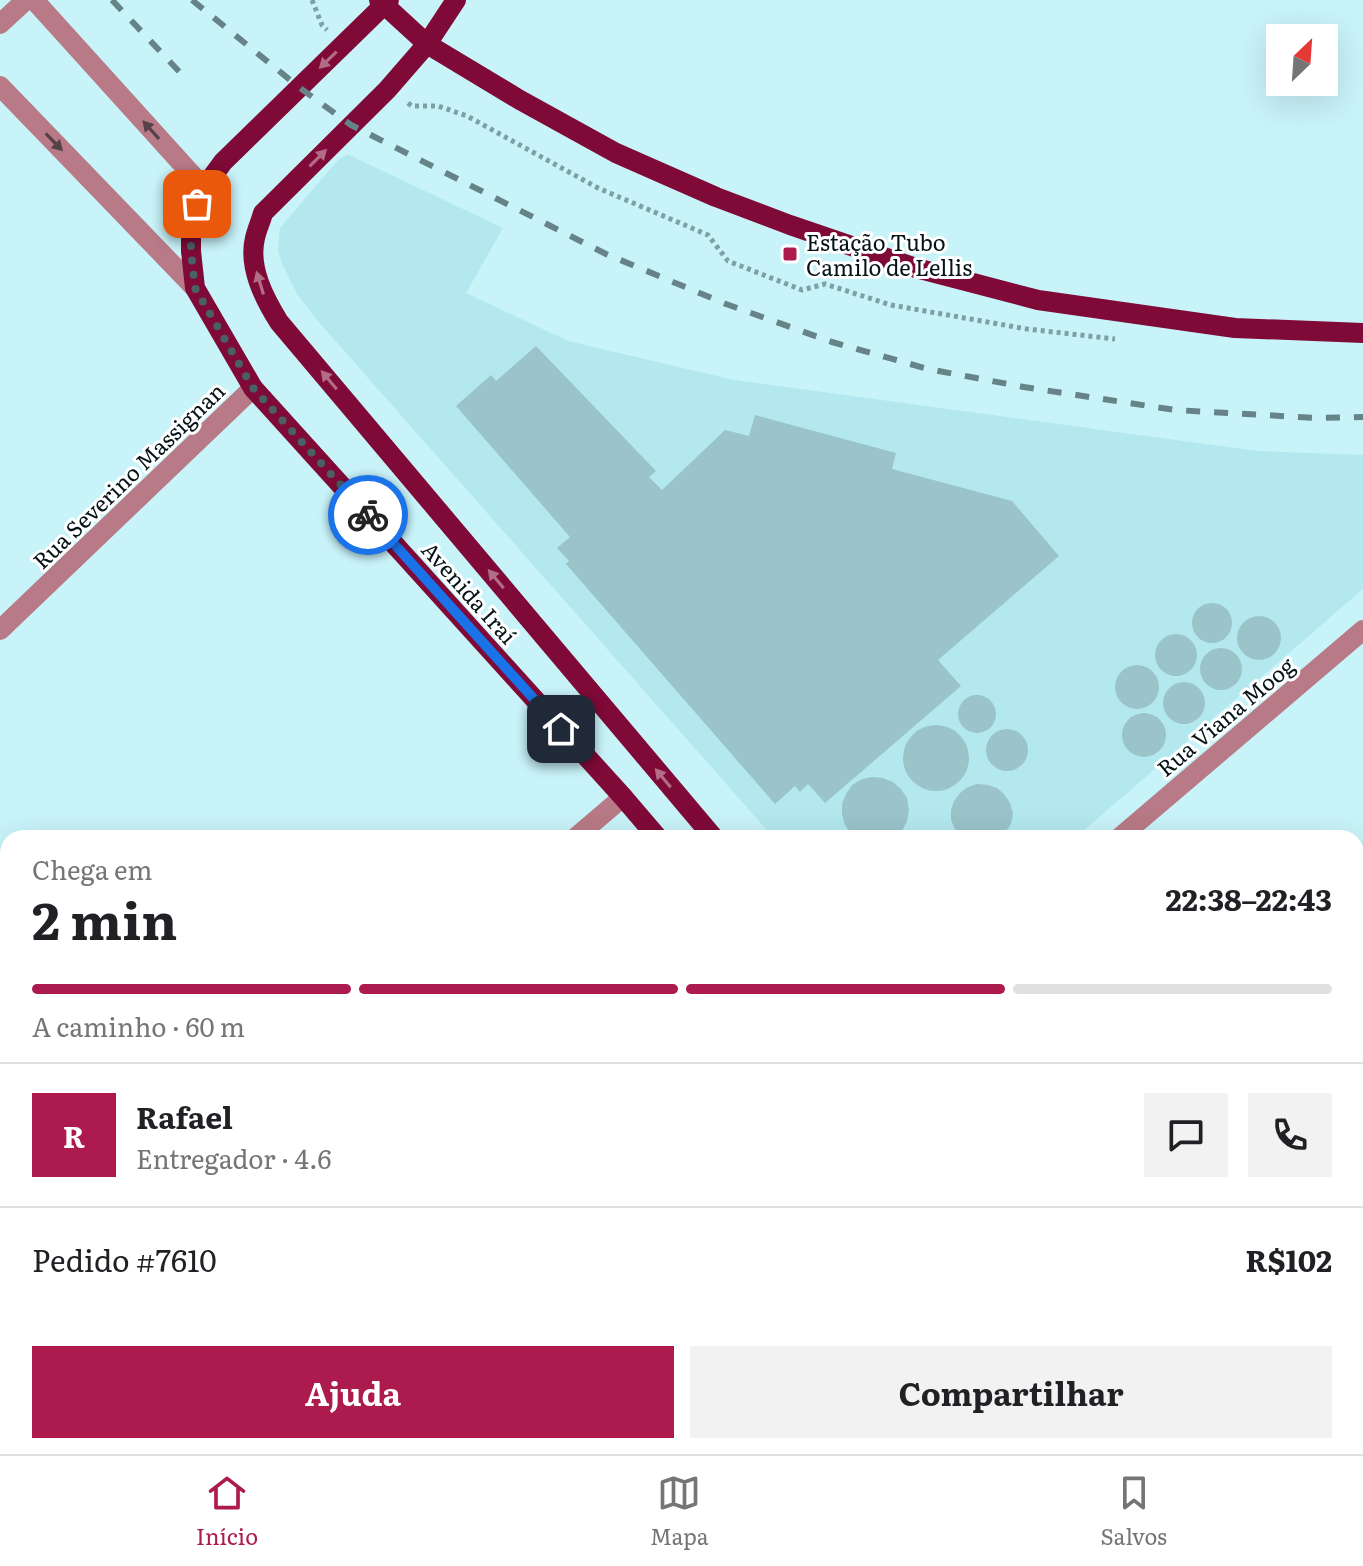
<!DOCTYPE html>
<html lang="pt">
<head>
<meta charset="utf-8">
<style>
  :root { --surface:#fff; --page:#f2f2f2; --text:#202124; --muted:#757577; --line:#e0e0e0; --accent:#ac1a4e }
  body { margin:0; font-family:Literata,serif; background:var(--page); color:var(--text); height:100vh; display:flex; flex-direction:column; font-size:30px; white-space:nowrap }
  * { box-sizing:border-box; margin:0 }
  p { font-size:26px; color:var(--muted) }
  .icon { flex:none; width:44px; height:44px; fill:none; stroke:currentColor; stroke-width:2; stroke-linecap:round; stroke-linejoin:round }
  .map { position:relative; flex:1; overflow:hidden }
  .details { position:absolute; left:0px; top:830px; width:1364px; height:624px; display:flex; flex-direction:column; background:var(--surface); border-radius:24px 24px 0 0; box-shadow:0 8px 32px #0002 }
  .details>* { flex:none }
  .needle { width:52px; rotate:25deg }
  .buttons { position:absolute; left:1266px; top:24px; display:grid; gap:16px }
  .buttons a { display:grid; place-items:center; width:72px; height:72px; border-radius:0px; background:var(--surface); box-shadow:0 8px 32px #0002; font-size:40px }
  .pin { position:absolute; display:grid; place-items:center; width:68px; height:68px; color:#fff; margin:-34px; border-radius:16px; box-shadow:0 4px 12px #0006 }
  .courier { position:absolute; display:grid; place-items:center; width:80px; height:80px; margin:-40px; border:6px solid #1a73e8; border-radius:50%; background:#fff; color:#222; box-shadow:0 2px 10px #0007 }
  .summary em { font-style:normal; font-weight:700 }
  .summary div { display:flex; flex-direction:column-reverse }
  .summary { display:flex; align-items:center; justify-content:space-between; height:136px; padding:0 32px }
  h1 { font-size:52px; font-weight:700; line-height:60px }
  .bar { display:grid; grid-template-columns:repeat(4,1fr); gap:12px 8px; align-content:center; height:96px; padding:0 32px }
  .bar i { height:10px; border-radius:6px; background:var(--line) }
  .bar .current { background:var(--accent) }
  .bar p { grid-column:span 4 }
  .line { display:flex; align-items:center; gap:20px; padding:0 32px; border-top:2px solid var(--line) }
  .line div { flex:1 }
  .round { display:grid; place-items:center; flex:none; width:84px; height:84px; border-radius:0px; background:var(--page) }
  .action { display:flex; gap:16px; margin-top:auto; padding:16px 32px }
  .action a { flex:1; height:92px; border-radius:0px; background:var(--accent); color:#fff; font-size:32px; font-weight:700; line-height:92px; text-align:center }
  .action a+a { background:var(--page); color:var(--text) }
  .tabs { display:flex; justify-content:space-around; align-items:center; height:112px; border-top:2px solid var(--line); background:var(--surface); font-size:22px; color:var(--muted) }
  .tabs a { display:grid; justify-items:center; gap:4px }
  .tabs .current { color:var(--accent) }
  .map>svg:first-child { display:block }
  .built { fill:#b3e8ef }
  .building { fill:#9ac4ca }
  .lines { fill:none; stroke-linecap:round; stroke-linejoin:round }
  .path { stroke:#7e9fa3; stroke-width:5; stroke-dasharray:4 4; stroke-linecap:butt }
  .minor { stroke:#b77a86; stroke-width:20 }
  .major { stroke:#7f0a37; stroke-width:20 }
  .rail { stroke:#668387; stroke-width:6; stroke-dasharray:14 14; stroke-linecap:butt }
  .oneway { fill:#b26c87 }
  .oneway2 { fill:#554148 }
  .done { stroke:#496165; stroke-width:8; stroke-dasharray:0 14.4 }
  .route { stroke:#1a73e8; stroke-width:10 }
  .poi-dot { fill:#ac1a4e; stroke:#fff; stroke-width:3 }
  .labels { text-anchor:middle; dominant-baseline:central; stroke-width:6; stroke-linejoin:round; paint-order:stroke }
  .poi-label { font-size:22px; fill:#041315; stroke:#fff; text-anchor:start }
  .street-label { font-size:22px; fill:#041315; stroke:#fff }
</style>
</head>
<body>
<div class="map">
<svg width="1363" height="1454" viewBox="0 0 1363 1454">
  <rect width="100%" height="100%" fill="#c8f3f9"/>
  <!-- built -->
  <path class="built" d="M 347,154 L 503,228 L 466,293 L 568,341 L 734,380 L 1257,451 L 1363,455 L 1363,589 L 1075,838 L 774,838 L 316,319 L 297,294 L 281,261 L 278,250 L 280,228 L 338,160 Z"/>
  <!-- building -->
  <path class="building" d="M 536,346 L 656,471 L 649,477 L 662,490 L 725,430 L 749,436 L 755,415 L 896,453 L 892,469 L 1012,501 L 1059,556 L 938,660 L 961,686 L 825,803 L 808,784 L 800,792 L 795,786 L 775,804 L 566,564 L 569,561 L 557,548 L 570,537 L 456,406 L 491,375 L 496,381 Z
    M1192 623a20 20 0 1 1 40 0a20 20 0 1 1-40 0Z
    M1237 638a22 22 0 1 1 44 0a22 22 0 1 1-44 0Z
    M1155 655a21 21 0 1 1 42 0a21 21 0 1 1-42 0Z
    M1200 669a21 21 0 1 1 42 0a21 21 0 1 1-42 0Z
    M1115 687a22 22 0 1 1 44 0a22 22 0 1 1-44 0Z
    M1163 703a21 21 0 1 1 42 0a21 21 0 1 1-42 0Z
    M958 714a19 19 0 1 1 38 0a19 19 0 1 1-38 0Z
    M1122 735a22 22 0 1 1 44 0a22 22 0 1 1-44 0Z
    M903 758a33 33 0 1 1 66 0a33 33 0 1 1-66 0Z
    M986 750a21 21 0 1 1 42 0a21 21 0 1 1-42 0Z
    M 872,777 L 883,778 L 893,782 L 901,789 L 907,798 L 909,810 L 907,821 L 902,831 L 894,838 L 857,838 L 851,834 L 845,825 L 842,815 L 842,804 L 846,794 L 852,785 L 862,779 Z
    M 977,784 L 988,785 L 997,788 L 1004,794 L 1010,803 L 1013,813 L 1011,824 L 1001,838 L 962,838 L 955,829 L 951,820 L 951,810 L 954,801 L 960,793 L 968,787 Z
    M 949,1446 L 1096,1446 L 1087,1454 L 940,1454 Z"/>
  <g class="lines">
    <!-- path -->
    <path class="path" d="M 312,0 L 322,25 L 327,30
      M 408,103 L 412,106 L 438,106 L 467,116 L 598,188 L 708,235 L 728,261 L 802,290 L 825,284 L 891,305 L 1027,329 L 1115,339"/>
    <!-- minor -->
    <path class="minor" d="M 34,0 L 204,188
      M 0,24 L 26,0
      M 0,86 L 195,288
      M 0,630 L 253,388
      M 575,838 L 623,797
      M 1119,838 L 1363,630
      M 1356,953 L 1363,961
      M 1356,1268 L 1363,1262
      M 0,1334 L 8,1327
      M 0,1443 L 10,1454
      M 719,1446 L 723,1454
      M 791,1446 L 798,1454
      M 566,1454 L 575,1446
      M 693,1454 L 702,1446"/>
    <!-- major -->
    <path class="major" d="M 379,0 L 427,44 L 520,100 L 616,153 L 716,197 L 790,225 L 916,268 L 1038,300 L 1235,328 L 1363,333
      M 389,0 L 223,162 L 204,188 L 191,220 L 191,251 L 195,288 L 253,388 L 623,797 L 658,838
      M 456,0 L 427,44 L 387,90 L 263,213 C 261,221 257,229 255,238 C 248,267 264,298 279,322 L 714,838
      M 1192,1446 L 1199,1454
      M 1244,1446 L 1251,1454
      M 328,1454 L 338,1446"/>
    <!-- rail -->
    <path class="rail" d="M 112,0 L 187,80
      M 192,0 L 300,88 L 351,125 L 606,254 L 726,304 L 832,342 L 928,369 L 1024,387 L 1175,410 L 1317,418 L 1363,417"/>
  </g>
  <!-- one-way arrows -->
  <defs><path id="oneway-solid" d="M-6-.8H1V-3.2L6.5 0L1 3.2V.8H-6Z" transform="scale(2)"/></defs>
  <g class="oneway">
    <use href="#oneway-solid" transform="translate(328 60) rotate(136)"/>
    <use href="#oneway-solid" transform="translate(318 158) rotate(-45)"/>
    <use href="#oneway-solid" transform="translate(260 283) rotate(-107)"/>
    <use href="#oneway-solid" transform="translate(329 380) rotate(-130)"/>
    <use href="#oneway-solid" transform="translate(496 579) rotate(-130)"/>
    <use href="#oneway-solid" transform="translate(663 778) rotate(-130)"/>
  </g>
  <g class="oneway2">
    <use href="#oneway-solid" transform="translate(151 130) rotate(-132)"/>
    <use href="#oneway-solid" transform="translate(54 142) rotate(46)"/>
  </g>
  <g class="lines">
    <!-- done -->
    <path class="done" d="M 197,204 L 191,220 L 191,251 L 195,288 L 253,388 L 368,515"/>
    <!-- route -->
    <path class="route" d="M 368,515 L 561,729"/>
  </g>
  <!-- markers -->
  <rect class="poi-dot" x="782" y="246" width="16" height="16" rx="4"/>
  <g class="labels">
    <!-- poi labels -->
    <g class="poi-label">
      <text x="806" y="241">Estação Tubo<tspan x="806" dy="25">Camilo de Lellis</tspan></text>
    </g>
    <!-- street labels -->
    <g class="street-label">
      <text transform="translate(128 475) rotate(-44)">Rua Severino Massignan</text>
      <text transform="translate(470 592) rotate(48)">Avenida Iraí</text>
      <text transform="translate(1225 716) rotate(-40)">Rua Viana Moog</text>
    </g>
  </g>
</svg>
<div class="buttons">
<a><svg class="needle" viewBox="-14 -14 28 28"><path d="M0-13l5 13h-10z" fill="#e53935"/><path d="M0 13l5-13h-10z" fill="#757577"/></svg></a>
</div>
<div class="pin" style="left:197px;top:204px;background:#ea580c"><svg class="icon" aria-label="bag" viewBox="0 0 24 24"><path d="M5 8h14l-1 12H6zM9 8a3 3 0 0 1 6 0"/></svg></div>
<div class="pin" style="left:561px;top:729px;background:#1f2937"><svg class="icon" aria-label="home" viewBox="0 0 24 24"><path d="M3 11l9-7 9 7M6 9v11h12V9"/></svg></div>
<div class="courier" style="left:368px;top:515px"><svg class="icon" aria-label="bike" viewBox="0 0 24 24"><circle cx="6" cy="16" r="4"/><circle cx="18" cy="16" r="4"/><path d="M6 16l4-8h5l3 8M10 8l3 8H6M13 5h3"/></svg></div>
<section class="details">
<div class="summary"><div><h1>2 min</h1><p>Chega em</p></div><em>22:38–22:43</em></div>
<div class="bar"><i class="current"></i><i class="current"></i><i class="current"></i><i></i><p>A caminho · 60 m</p></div>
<div class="line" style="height:144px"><b class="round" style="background:var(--accent);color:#fff">R</b><div><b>Rafael</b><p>Entregador · 4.6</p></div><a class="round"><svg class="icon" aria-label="chat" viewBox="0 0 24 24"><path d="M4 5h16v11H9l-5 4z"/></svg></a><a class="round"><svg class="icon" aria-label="phone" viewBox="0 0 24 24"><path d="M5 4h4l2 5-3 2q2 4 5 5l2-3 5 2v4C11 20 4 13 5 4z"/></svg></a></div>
<div class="line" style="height:104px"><div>Pedido #7610</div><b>R$102</b></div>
<div class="action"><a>Ajuda</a><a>Compartilhar</a></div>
</section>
</div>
<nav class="tabs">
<a class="current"><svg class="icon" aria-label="home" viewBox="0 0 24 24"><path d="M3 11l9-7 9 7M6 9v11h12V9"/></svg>Início</a>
<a><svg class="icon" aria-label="map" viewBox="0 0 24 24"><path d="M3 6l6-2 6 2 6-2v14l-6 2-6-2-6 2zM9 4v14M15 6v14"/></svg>Mapa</a>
<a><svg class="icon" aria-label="saved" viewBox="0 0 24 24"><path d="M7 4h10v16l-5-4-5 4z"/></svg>Salvos</a>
</nav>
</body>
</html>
